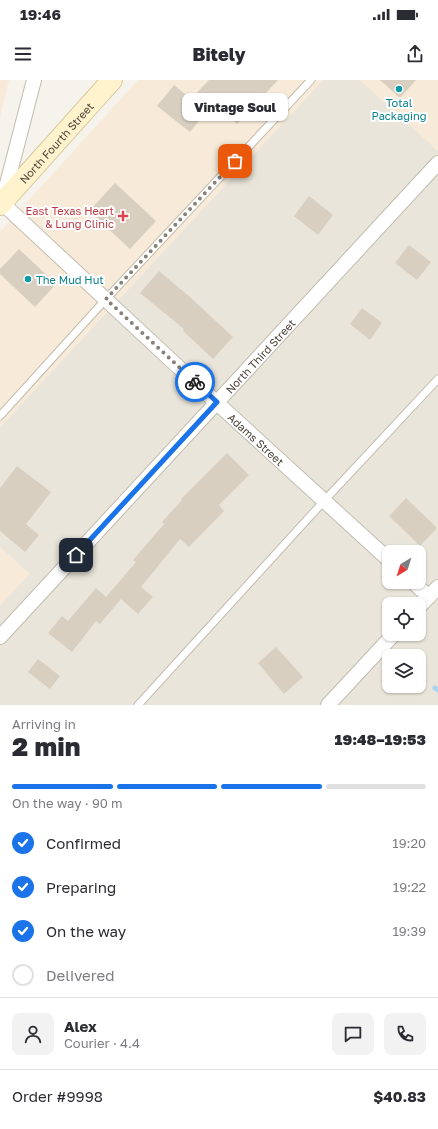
<!DOCTYPE html>
<html lang="en">
<head>
<meta charset="utf-8">
<style>
  :root { --surface:#fff; --page:#f2f2f3; --text:#2b2b33; --muted:#7c7c81; --line:#e1e1e2; --accent:#1a73e8 }
  body { margin:0; font-family:"Golos Text",sans-serif; background:var(--page); color:var(--text); height:100vh; display:flex; flex-direction:column; font-size:15px; white-space:nowrap }
  * { box-sizing:border-box; margin:0 }
  p { font-size:13px; color:var(--muted) }
  .icon { flex:none; width:22px; height:22px; fill:none; stroke:currentColor; stroke-width:2; stroke-linecap:round; stroke-linejoin:round }
  .map { position:relative; height:625px; overflow:hidden }
  .sheet { display:flex; flex-direction:column; background:var(--surface); flex:1 }
  .sheet>* { flex:none }
  .needle { width:26px; rotate:218deg }
  .fabs { position:absolute; left:382px; top:465px; display:grid; gap:8px }
  .fabs a { display:grid; place-items:center; width:44px; height:44px; border-radius:8px; background:var(--surface); box-shadow:0 1px 3px #0004; font-size:20px }
  .pin { position:absolute; display:grid; place-items:center; width:34px; height:34px; color:#fff; margin:-17px; border-radius:8px; box-shadow:0 2px 6px #0006 }
  .courier { position:absolute; display:grid; place-items:center; width:40px; height:40px; margin:-20px; border:3px solid #1a73e8; border-radius:50%; background:#fff; color:#222; box-shadow:0 1px 5px #0007 }
  .bubble { position:absolute; height:28px; border-radius:8px; background:var(--surface); box-shadow:0 1px 3px #0004; font-size:13px; font-weight:800; line-height:28px; text-align:center }
  .summary em { font-style:normal; font-weight:800 }
  .summary div { display:flex; flex-direction:column-reverse }
  .summary { display:flex; align-items:center; justify-content:space-between; height:68px; padding:0 12px }
  h1 { font-size:26px; font-weight:800; line-height:30px }
  .bar { display:grid; grid-template-columns:repeat(4,1fr); gap:6px 4px; align-content:center; height:48px; padding:0 12px }
  .bar i { height:5px; border-radius:3px; background:var(--line) }
  .bar .current { background:var(--accent) }
  .bar p { grid-column:span 4 }
  .line { display:flex; align-items:center; gap:10px; padding:0 12px; border-top:1px solid var(--line) }
  .line div { flex:1 }
  .round { display:grid; place-items:center; flex:none; width:42px; height:42px; border-radius:8px; background:var(--page) }
  ol { padding:0 12px; list-style:none }
  li { display:flex; align-items:center; gap:12px; height:44px }
  li p { margin-inline-start:auto }
  li .icon { padding:4px; border-radius:50%; background:var(--accent); color:#fff; stroke-width:4 }
  li:last-child { color:var(--muted) }
  li i { width:22px; height:22px; border:2px solid var(--line); border-radius:50% }
  .status { display:flex; justify-content:space-between; align-items:center; height:28px; padding:0 20px; background:var(--surface); direction:ltr }
  .status svg { height:11px; fill:currentColor }
  header { display:flex; justify-content:space-between; align-items:center; height:52px; padding:0 12px; background:var(--surface); font-size:18px; font-weight:800 }
  .map>svg:first-child { display:block }
  .residential { fill:#eae5da; fill-rule:evenodd }
  .commercial { fill:#f7ead8 }
  .lines { fill:none; stroke-linecap:round; stroke-linejoin:round }
  .stream { stroke:#a9d4f2; stroke-width:5 }
  .building { fill:#d8cfc1 }
  .service-casing { stroke:#c2bbae; stroke-width:9 }
  .minor-casing { stroke:#c2bbae; stroke-width:16 }
  .secondary-casing { stroke:#d6c79b; stroke-width:22 }
  .service { stroke:#fff; stroke-width:7 }
  .minor { stroke:#fff; stroke-width:14 }
  .secondary { stroke:#fff3cd; stroke-width:20 }
  .done { stroke:#878178; stroke-width:4; stroke-dasharray:0 7.2 }
  .route { stroke:#1a73e8; stroke-width:5 }
  .culture-dot { fill:#0f9aa8; stroke:#fff; stroke-width:1.5 }
  .health-dot { fill:#e0444e; stroke:#fff; stroke-width:1.5 }
  .labels { text-anchor:middle; dominant-baseline:central; stroke-width:4; stroke-linejoin:round; paint-order:stroke }
  .culture-label { font-size:11px; fill:#0d838f; stroke:#fff }
  .street-label { font-size:11px; fill:#4b4439; stroke:#fff }
  .health-label { font-size:11px; fill:#be3a42; stroke:#fff; text-anchor:end }
</style>
</head>
<body>
<div class="status"><b>19:46</b><svg viewBox="0 0 49 12"><path d="M0 12V9h3v3zM5 12V6h3v6zM10 12V3h3v9zM15 12V0h3v12zM26 1h20v11H26zM47 4h2v5h-2z"/></svg></div>
<header><svg class="icon" aria-label="menu" viewBox="0 0 24 24"><path d="M4 6h16M4 12h16M4 18h16"/></svg>Bitely<svg class="icon" aria-label="share" viewBox="0 0 24 24"><path d="M12 15V3M7 8l5-5 5 5M5 13v7h14v-7"/></svg></header>
<div class="map">
<svg width="438" height="625" viewBox="0 0 438 625">
  <rect width="100%" height="100%" fill="#f6f3ec"/>
  <!-- residential -->
  <path class="residential" d="M 323,0 L 360,0 L 438,70 L 438,625 L 0,625 L 0,525 L 29,494 L 0,467 L 0,347 ZM 389,472 L 419,472 L 419,502 L 389,502 ZM 389,524 L 419,524 L 419,554 L 389,554 ZM 389,576 L 419,576 L 419,606 L 389,606 Z"/>
  <!-- commercial -->
  <path class="commercial" d="M 0,0 L 9,0 L 0,37 Z
    M 138,0 L 323,0 L 0,347 L 0,152 Z
    M 360,0 L 438,0 L 438,71 Z
    M 0,467 L 30,494 L 0,525 Z"/>
  <g class="lines">
    <!-- stream -->
    <path class="stream" d="M 435,608 L 438,610"/>
  </g>
  <!-- building -->
  <path class="building" d="M 209,0 L 278,0 L 237,44 L 214,22 L 190,52 L 157,26 L 174,5 L 191,19 Z
    M 380,0 L 416,0 L 400,18 Z
    M 115,103 L 156,141 L 130,169 L 89,131 Z
    M 309,116 L 333,135 L 318,155 L 294,136 Z
    M 409,165 L 431,182 L 417,200 L 395,183 Z
    M 19,169 L 56,204 L 35,227 L 0,194 L 0,189 Z
    M 159,191 L 190,217 L 233,257 L 213,279 L 183,251 L 184,249 L 140,213 Z
    M 362,228 L 382,243 L 370,260 L 350,244 Z
    M 227,373 L 249,395 L 219,425 L 224,431 L 189,467 L 180,459 L 141,507 L 153,517 L 138,534 L 121,519 L 100,544 L 96,541 L 72,572 L 48,553 L 62,536 L 68,541 L 96,508 L 106,517 L 136,482 L 133,480 L 164,444 L 162,442 L 182,420 L 181,419 Z
    M 17,386 L 51,412 L 26,444 L 39,455 L 25,472 L 0,451 L 0,408 Z
    M 406,418 L 437,448 L 420,466 L 389,436 Z
    M 276,567 L 303,597 L 284,614 L 258,583 Z
    M 38,579 L 60,596 L 50,609 L 28,592 Z"/>
  <g class="lines">
    <!-- service casing -->
    <g class="service-casing">
      <path id="service" d="M 0,336 L 106,219 L 311,0
        M 138,625 L 324,421 L 438,299"/>
    </g>
    <!-- minor casing -->
    <g class="minor-casing">
      <g id="minor">
        <path id="s1" d="M 34,0 L 2,123 L 217,323 L 389,480"/>
        <path d="M 413,502 L 429,517"/>
        <path d="M 419,527 L 438,507"/>
        <path id="s2" d="M 0,557 L 438,83"/>
        <path d="M 328,625 L 394,554"/>
      </g>
    </g>
    <!-- secondary casing -->
    <g class="secondary-casing">
      <g id="secondary">
        <path id="s3" d="M 0,125 L 112,0"/>
      </g>
    </g>
    <!-- service -->
    <use href="#service" class="service"/>
    <!-- minor -->
    <use href="#minor" class="minor"/>
    <!-- secondary -->
    <use href="#secondary" class="secondary"/>
  </g>
  <g class="lines">
    <!-- done -->
    <path class="done" d="M 195,302 L 106,219 L 235,81"/>
    <!-- route -->
    <path class="route" d="M 76,475 L 217,322 L 195,302"/>
  </g>
  <!-- markers -->
  <g class="culture-dot">
    <circle cx="399" cy="9" r="4"/>
    <circle cx="28" cy="199" r="4"/>
  </g>
  <path class="health-dot" d="M121 130h4v4h4v4h-4v4h-4v-4h-4v-4h4z"/>
  <g class="labels">
    <!-- culture labels -->
    <g class="culture-label">
      <text x="399" y="22">Total<tspan x="399" dy="13">Packaging</tspan></text>
      <text x="36" y="199" text-anchor="start">The Mud Hut</text>
    </g>
    <!-- street labels -->
    <g class="street-label">
      <text stroke="none"><textPath href="#s3" startOffset="84">North Fourth Street</textPath></text>
      <text stroke="none"><textPath href="#s2" startOffset="383">North Third Street</textPath></text>
      <text stroke="none"><textPath href="#s1" startOffset="474">Adams Street</textPath></text>
    </g>
    <!-- health labels -->
    <g class="health-label">
      <text x="114" y="130">East Texas Heart<tspan x="114" dy="13">&amp; Lung Clinic</tspan></text>
    </g>
  </g>
</svg>
<div class="fabs">
<a><svg class="needle" viewBox="-14 -14 28 28"><path d="M0-13l5 13h-10z" fill="#e53935"/><path d="M0 13l5-13h-10z" fill="#7c7c81"/></svg></a>
<a><svg class="icon" aria-label="locate" viewBox="0 0 24 24"><circle cx="12" cy="12" r="6"/><path d="M12 2v4M12 18v4M2 12h4M18 12h4"/></svg></a>
<a><svg class="icon" aria-label="layers" viewBox="0 0 24 24"><path d="M12 4l9 5-9 5-9-5zM3 14l9 5 9-5"/></svg></a>
</div>
<div class="pin" style="left:235px;top:81px;background:#ea580c"><svg class="icon" aria-label="bag" viewBox="0 0 24 24"><path d="M5 8h14l-1 12H6zM9 8a3 3 0 0 1 6 0"/></svg></div>
<div class="pin" style="left:76px;top:475px;background:#1f2937"><svg class="icon" aria-label="home" viewBox="0 0 24 24"><path d="M3 11l9-7 9 7M6 9v11h12V9"/></svg></div>
<div class="courier" style="left:195px;top:302px"><svg class="icon" aria-label="bike" viewBox="0 0 24 24"><circle cx="6" cy="16" r="4"/><circle cx="18" cy="16" r="4"/><path d="M6 16l4-8h5l3 8M10 8l3 8H6M13 5h3"/></svg></div>
<div class="bubble" style="left:182px;top:13px;width:106px">Vintage Soul</div>
</div>
<section class="sheet">
<div class="summary"><div><h1>2 min</h1><p>Arriving in</p></div><em>19:48–19:53</em></div>
<div class="bar"><i class="current"></i><i class="current"></i><i class="current"></i><i></i><p>On the way · 90 m</p></div>
<ol>
<li><svg class="icon" aria-label="check" viewBox="0 0 24 24"><path d="M5 12l5 5 9-10"/></svg>Confirmed<p>19:20</p></li>
<li><svg class="icon" aria-label="check" viewBox="0 0 24 24"><path d="M5 12l5 5 9-10"/></svg>Preparing<p>19:22</p></li>
<li><svg class="icon" aria-label="check" viewBox="0 0 24 24"><path d="M5 12l5 5 9-10"/></svg>On the way<p>19:39</p></li>
<li><i></i>Delivered</li>
</ol>
<div class="line" style="height:72px"><a class="round"><svg class="icon" aria-label="person" viewBox="0 0 24 24"><circle cx="12" cy="8" r="4"/><path d="M4 21q1-7 8-7t8 7"/></svg></a><div><b>Alex</b><p>Courier · 4.4</p></div><a class="round"><svg class="icon" aria-label="chat" viewBox="0 0 24 24"><path d="M4 5h16v11H9l-5 4z"/></svg></a><a class="round"><svg class="icon" aria-label="phone" viewBox="0 0 24 24"><path d="M5 4h4l2 5-3 2q2 4 5 5l2-3 5 2v4C11 20 4 13 5 4z"/></svg></a></div>
<div class="line" style="height:52px"><div>Order #9998</div><b>$40.83</b></div>
</section>
</body>
</html>
